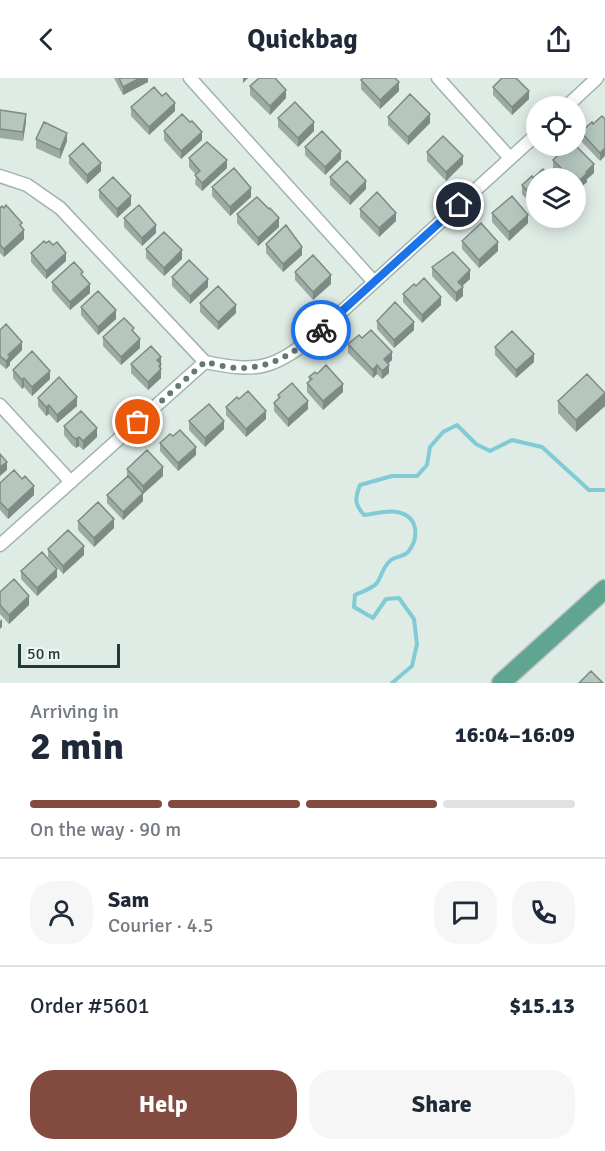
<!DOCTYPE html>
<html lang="en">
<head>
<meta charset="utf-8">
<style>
  :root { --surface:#fff; --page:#f6f6f7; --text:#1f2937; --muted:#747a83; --line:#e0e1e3; --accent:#834a40 }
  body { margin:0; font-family:Signika,sans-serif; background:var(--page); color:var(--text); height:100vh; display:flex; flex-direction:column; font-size:22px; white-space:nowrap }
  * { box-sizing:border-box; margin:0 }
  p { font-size:20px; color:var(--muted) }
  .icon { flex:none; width:33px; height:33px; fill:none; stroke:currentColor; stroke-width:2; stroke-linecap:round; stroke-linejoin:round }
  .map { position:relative; height:605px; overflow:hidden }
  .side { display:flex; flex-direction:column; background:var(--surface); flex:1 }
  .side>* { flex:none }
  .tools { position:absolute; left:526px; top:18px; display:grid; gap:12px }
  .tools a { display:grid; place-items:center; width:60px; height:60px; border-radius:50%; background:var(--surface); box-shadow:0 3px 15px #0003; font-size:30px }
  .scale { position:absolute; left:18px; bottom:15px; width:102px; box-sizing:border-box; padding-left:6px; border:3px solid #1e3d34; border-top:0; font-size:16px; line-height:21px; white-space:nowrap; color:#1e3d34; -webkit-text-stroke:4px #eff8f3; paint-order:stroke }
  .pin { position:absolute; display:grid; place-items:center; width:51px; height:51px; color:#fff; margin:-26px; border:3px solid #fff; border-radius:50%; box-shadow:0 2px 6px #0007 }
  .courier { position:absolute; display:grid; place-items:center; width:60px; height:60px; margin:-30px; border:4px solid #1a73e8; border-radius:50%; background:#fff; color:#222; box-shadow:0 2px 8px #0007 }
  .overview em { font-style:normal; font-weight:700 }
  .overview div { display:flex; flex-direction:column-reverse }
  .overview { display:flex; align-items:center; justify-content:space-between; height:102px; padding:0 30px }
  h1 { font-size:39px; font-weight:700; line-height:45px }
  .bar { display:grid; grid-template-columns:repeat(4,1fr); gap:9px 6px; align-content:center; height:72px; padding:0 30px }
  .bar i { height:8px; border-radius:4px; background:var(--line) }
  .bar .active { background:var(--accent) }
  .bar p { grid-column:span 4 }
  .line { display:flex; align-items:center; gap:15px; padding:0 30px; border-top:2px solid var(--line) }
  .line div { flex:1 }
  .round { display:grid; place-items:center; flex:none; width:63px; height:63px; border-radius:24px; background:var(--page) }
  .button { display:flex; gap:12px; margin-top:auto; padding:12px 30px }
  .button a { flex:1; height:69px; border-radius:24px; background:var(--accent); color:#fff; font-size:24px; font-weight:700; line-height:69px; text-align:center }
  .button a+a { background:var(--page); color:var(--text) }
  header { display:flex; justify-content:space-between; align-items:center; height:78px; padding:0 30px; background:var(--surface); font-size:27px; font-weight:700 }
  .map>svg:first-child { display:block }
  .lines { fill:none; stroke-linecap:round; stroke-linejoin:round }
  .stream { stroke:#81cbd6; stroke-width:4 }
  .street-casing { stroke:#a1b3ac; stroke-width:15 }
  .primary-casing { stroke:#bcc5c2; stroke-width:21 }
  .street { stroke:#fff; stroke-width:12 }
  .primary { stroke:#5fa592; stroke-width:18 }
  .wall { fill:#9baaa3 }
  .shaded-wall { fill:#7e8b85 }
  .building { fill:#b4c6be; stroke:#7e8b85; stroke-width:1.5 }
  .done { stroke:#627a72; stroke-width:6; stroke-dasharray:0 10.8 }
  .route { stroke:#1a73e8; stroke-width:8 }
</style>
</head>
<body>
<header><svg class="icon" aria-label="back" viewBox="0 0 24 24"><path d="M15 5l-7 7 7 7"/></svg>Quickbag<svg class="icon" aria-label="share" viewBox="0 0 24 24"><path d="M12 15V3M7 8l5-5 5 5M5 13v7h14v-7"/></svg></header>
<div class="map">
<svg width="605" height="605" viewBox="0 0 605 605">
  <rect width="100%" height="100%" fill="#dfebe5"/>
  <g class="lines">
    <!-- stream -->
    <path class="stream" d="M 392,605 L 412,588 L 417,566 L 414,541 L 399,520 L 386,521 L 373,540 L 354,529 L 355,517 C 361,514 371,511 376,506 C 382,499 382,489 391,482 C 396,478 404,479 408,474 C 420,459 418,438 397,434 C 388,432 374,436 364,437 C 354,426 355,420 360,407 L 392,398 L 417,398 L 427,387 L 430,369 L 443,354 L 457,347 L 476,366 L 490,373 L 512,362 L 542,369 L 589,412 L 605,412"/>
    <!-- street casing -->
    <g class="street-casing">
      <path id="street" d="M 190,0 L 374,204
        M 438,0 L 510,80
        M 567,28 L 597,0
        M 0,98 L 27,107 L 60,130 L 205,284 C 259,295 273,291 316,257 L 537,56
        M 0,327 L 71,404
        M 0,467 L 205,284"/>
    </g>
    <!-- primary casing -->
    <g class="primary-casing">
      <path id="primary" d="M 501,605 L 605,511"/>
    </g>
    <!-- street -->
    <use href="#street" class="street"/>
    <!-- primary -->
    <use href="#primary" class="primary"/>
  </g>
  <!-- wall -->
  <path class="wall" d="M 114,0 L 148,0 L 148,4 L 123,17 Z
    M 361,2 L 399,13 L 380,31 L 361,11 Z
    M 250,8 L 286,20 L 270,37 L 250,17 Z
    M 493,9 L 529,21 L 512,37 L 493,17 Z
    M 162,18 L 175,33 L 149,57 L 131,38 L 131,29 Z
    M 0,32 L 26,44 L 23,63 L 0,60 Z
    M 602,38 L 600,83 L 581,63 L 581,54 L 593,46 Z
    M 388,39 L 430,45 L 408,67 L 388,47 Z
    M 278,40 L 314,53 L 298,69 L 278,49 Z
    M 190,44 L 202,62 L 181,81 L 164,62 L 164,53 Z
    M 36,61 L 67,63 L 60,81 L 36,70 Z
    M 305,69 L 341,81 L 325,97 L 305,77 Z
    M 427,74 L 463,86 L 446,103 L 427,83 Z
    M 69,78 L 101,93 L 87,106 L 69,86 Z
    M 189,80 L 227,90 L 202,113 L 195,106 L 196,97 L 189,89 Z
    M 553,82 L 594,95 L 587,101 L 587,104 L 580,110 L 578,108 L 576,100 L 563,100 L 553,90 Z
    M 330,99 L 366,111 L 350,127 L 330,107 Z
    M 533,100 L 537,100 L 537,133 L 522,116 L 522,107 Z
    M 212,109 L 251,119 L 230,138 L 212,118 Z
    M 99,112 L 131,127 L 117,140 L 99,120 Z
    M 0,130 L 4,130 L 22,150 L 24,161 L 4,179 L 0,175 Z
    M 360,131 L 396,143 L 379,159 L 360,139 Z
    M 492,135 L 528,145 L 509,163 L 492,144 Z
    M 237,136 L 279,149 L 258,168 L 237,145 Z
    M 124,140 L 156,155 L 142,168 L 124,149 Z
    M 462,163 L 498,173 L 479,190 L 462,171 Z
    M 266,166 L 302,177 L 283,194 L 266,175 Z
    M 146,171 L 182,181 L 164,198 L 146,180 Z
    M 31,175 L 66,183 L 46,201 L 31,184 Z
    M 432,189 L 470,201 L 462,208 L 463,218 L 456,224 L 432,198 Z
    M 295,194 L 331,206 L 313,222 L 295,202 Z
    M 172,199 L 208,209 L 190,226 L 172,208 Z
    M 52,204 L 90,215 L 70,232 L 52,212 Z
    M 403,216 L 441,227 L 422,245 L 403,224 Z
    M 200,225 L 236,235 L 218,252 L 200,234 Z
    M 81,229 L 116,241 L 98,257 L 81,237 Z
    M 377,243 L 414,252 L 394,270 L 377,251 Z
    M 0,252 L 22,272 L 10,284 L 10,287 L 6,291 L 0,286 Z
    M 134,254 L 140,270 L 121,287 L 103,268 L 103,259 Z
    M 362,260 L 392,282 L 388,286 L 389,295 L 382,301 L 377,296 L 373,300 L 348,275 L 348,266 Z
    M 495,269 L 534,284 L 516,300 L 495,277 Z
    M 161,285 L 161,300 L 148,312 L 131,295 L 131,286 Z
    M 13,292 L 50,301 L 32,318 L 24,309 L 22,311 L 13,300 Z
    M 317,296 L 343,314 L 323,332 L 307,314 L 307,305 L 309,303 L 309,299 Z
    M 278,317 L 308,331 L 288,349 L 274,333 L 274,325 L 278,320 Z
    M 38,320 L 77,328 L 57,345 L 49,336 L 46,338 L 38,328 Z
    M 239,321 L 266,341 L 246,359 L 226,337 L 226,329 Z
    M 558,323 L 605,328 L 576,354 L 558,335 Z
    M 189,343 L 224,351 L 205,369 L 189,352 Z
    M 64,348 L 97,359 L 83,372 L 79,368 L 76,370 L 72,367 L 64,357 Z
    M 173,358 L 196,377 L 178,393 L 160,373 L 160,365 Z
    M 127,391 L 163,398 L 143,416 L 143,423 L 123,442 L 107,425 L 107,417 L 127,398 Z
    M 0,405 L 34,417 L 8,441 L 0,432 Z
    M 78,443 L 114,450 L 94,469 L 78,452 Z
    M 48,471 L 84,477 L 63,496 L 48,479 Z
    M 21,493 L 57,499 L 37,518 L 21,501 Z
    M 0,514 L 29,527 L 9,546 L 0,536 Z"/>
  <!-- shaded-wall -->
  <path class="shaded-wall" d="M 140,0 L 148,0 L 148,4 L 123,17 L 123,9 Z
    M 243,0 L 248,0 L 243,5 Z
    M 399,4 L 399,13 L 380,31 L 380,22 Z
    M 286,12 L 286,20 L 270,37 L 270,28 Z
    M 529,13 L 529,21 L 512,37 L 512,29 Z
    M 175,25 L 175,33 L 149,57 L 149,49 Z
    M 26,36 L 26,44 L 23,63 L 23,54 Z
    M 430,36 L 430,45 L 408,67 L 408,59 Z
    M 314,44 L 314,53 L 298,69 L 298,60 Z
    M 202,54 L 202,62 L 181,81 L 181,73 Z
    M 67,55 L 67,63 L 60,81 L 60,72 Z
    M 605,70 L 605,78 L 600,83 L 600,75 Z
    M 341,73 L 341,81 L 325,97 L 325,89 Z
    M 463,78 L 463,86 L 446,103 L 446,94 Z
    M 227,82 L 227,90 L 202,113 L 202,105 Z
    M 101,85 L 101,93 L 87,106 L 87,97 Z
    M 594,86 L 594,95 L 587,101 L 587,104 L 580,110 L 580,102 L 586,94 Z
    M 578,100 L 578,108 L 576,111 L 576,102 Z
    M 366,103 L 366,111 L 350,127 L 350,119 Z
    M 251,110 L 251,119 L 230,138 L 230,129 Z
    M 131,118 L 131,127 L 117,140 L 117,131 Z
    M 396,135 L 396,143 L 379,159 L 379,150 Z
    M 528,137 L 528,145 L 509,163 L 509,154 Z
    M 279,140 L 279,149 L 258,168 L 258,160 Z
    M 156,147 L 156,155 L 142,168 L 142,160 Z
    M 24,152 L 24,161 L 4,179 L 4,171 Z
    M 498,164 L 498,173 L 479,190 L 479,182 Z
    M 302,169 L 302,177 L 283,194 L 283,186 Z
    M 182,172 L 182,181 L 164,198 L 164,190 Z
    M 66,175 L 66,183 L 46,201 L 46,193 Z
    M 470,192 L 470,201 L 458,212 L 458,204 Z
    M 331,197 L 331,206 L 313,222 L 313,214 Z
    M 208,201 L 208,209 L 190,226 L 190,218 Z
    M 90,206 L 90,215 L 70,232 L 70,224 Z
    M 463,209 L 463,218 L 456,224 L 456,215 Z
    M 441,219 L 441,227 L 422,245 L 422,237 Z
    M 236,227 L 236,235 L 218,252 L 218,244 Z
    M 116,232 L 116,241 L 98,257 L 98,249 Z
    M 414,244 L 414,252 L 394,270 L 394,262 Z
    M 140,261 L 140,270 L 121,287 L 121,279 Z
    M 22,264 L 22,272 L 10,284 L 10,287 L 6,291 L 6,283 L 8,277 Z
    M 392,274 L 392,282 L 384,289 L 384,281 Z
    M 534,276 L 534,284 L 516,300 L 516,292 Z
    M 161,279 L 161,300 L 148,312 L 148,304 L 157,282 Z
    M 377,287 L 377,296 L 373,300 L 373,292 Z
    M 389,287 L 389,295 L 382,301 L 382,293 Z
    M 50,293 L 50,301 L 32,318 L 32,309 Z
    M 24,300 L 24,309 L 22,311 L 22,302 Z
    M 343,306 L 343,314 L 323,332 L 323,323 Z
    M 605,315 L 605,328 L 576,354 L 576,342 Z
    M 77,319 L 77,328 L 57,345 L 57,337 Z
    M 308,323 L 308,331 L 288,349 L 288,341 Z
    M 49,327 L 49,336 L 46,338 L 46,329 Z
    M 266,333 L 266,341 L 246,359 L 246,351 Z
    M 224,343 L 224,351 L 205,369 L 205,360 Z
    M 97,350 L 97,359 L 83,372 L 83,363 Z
    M 79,359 L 79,368 L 76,370 L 76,361 Z
    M 196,369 L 196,377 L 178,393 L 178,385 Z
    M 7,384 L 7,392 L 0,398 L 0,389 Z
    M 163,389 L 163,398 L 143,416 L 143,423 L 123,442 L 123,434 L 143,415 L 143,408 Z
    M 34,408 L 34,417 L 8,441 L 8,432 Z
    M 114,441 L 114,450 L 94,469 L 94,460 Z
    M 84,468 L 84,477 L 63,496 L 63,488 Z
    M 57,491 L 57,499 L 37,518 L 37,510 Z
    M 29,518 L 29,527 L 9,546 L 9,537 Z
    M 2,541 L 2,549 L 0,551 L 0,543 Z"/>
  <!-- building -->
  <path class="building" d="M 119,0 L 140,0 L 123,9 Z
    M 259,0 L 275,0 L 286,12 L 270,28 L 250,8 Z
    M 363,0 L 395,0 L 399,4 L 380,22 L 361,2 Z
    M 502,0 L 516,0 L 529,13 L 512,29 L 493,9 Z
    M 154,9 L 162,18 L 166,15 L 175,25 L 149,49 L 131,29 Z
    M 410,16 L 430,36 L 408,59 L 388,39 Z
    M 295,24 L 314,44 L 298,60 L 278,40 Z
    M 0,32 L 26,36 L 23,54 L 0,51 Z
    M 182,36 L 190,44 L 192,43 L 202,54 L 181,73 L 164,53 Z
    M 602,38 L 605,41 L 605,70 L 600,75 L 581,54 L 592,44 L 593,46 Z
    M 44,44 L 67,55 L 60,72 L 36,61 Z
    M 322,53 L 341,73 L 325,89 L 305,69 Z
    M 443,58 L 463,78 L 446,94 L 427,74 Z
    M 207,64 L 227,82 L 202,105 L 195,97 L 200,93 L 189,80 Z
    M 83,65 L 101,85 L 87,97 L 69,78 Z
    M 567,68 L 576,68 L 594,86 L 586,94 L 587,95 L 580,102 L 578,100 L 576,102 L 576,100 L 571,100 L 553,82 Z
    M 347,83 L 366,103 L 350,119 L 330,99 Z
    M 234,90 L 251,110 L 230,129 L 212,109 Z
    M 543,91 L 552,100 L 537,100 L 537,124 L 522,107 L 532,98 L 533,100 Z
    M 113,99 L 131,118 L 117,131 L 99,112 Z
    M 377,114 L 396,135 L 379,150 L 360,131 Z
    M 512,118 L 528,137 L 509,154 L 492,135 Z
    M 257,119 L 269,131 L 270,130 L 279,140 L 258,160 L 237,136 Z
    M 6,127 L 22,145 L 20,147 L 24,152 L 4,171 L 0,167 L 0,130 L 2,128 L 4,130 Z
    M 139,127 L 156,147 L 142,160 L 124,140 Z
    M 481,145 L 498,164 L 479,182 L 462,163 Z
    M 286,147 L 302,169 L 283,186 L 266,166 Z
    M 164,154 L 182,172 L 164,190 L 146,171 Z
    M 44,163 L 46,165 L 49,163 L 53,167 L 57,164 L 66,175 L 46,193 L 31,175 Z
    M 453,174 L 470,192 L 458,204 L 463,209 L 456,215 L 432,189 Z
    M 313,177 L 331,197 L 313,214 L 295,194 Z
    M 189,182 L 208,201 L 190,218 L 172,199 Z
    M 74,184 L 83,194 L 81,196 L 90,206 L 70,224 L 52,204 Z
    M 424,200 L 441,219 L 422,237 L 403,216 L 414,206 L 416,208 Z
    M 218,208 L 236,227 L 218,244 L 200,225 Z
    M 98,213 L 116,232 L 98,249 L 81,229 Z
    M 395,224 L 414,244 L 394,262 L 377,243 Z
    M 124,240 L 134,250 L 132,252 L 140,261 L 121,279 L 103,259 Z
    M 6,246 L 22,264 L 8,277 L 10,279 L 6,283 L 0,278 L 0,252 Z
    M 371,252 L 392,274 L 384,281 L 389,287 L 382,293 L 377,287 L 373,292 L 348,266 L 359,257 L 362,260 Z
    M 512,253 L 534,276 L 516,292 L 495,269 Z
    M 151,268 L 161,279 L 157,282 L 161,286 L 159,288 L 161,291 L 148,304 L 131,286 Z
    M 32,273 L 50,293 L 32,309 L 24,300 L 22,302 L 13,292 Z
    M 326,287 L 343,306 L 323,323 L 307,305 L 312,301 L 309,299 L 315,294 L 317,296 Z
    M 587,296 L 605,315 L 576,342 L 558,323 Z
    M 59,299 L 77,319 L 57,337 L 49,327 L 46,329 L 38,320 Z
    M 292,305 L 308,323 L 288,341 L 274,325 L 280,319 L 278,317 Z
    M 248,313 L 266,333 L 246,351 L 226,329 L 237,319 L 239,321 Z
    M 209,326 L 224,343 L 205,360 L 189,343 Z
    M 81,333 L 97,350 L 83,363 L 79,359 L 76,361 L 72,358 L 64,348 Z
    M 180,352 L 196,369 L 178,385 L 160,365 L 170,356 L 173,358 Z
    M 147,372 L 163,389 L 143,408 L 127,391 Z
    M 0,376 L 7,384 L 0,389 Z
    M 14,392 L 22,401 L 25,398 L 34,408 L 8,432 L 0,424 L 0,405 Z
    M 128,398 L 143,415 L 123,434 L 107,417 Z
    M 98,424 L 114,441 L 94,460 L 78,443 Z
    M 68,452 L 84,468 L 63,488 L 48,471 Z
    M 42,474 L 57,491 L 37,510 L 21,493 Z
    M 14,501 L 29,518 L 9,537 L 0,527 L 0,514 Z
    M 591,593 L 603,605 L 579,605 Z"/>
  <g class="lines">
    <!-- done -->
    <path class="done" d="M 138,344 L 205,284 C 215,286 227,290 237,290 C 271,291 297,274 321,252"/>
    <!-- route -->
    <path class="route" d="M 321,252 L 459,127"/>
  </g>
</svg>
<div class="tools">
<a><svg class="icon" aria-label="locate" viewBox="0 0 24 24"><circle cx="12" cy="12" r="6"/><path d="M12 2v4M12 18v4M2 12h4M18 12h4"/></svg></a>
<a><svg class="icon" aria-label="layers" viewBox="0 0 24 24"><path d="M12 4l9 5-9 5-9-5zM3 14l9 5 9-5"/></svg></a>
</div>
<div class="scale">50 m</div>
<div class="pin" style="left:138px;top:344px;background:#ea580c"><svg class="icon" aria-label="bag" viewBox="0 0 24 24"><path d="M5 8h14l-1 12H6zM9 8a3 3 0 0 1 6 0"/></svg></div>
<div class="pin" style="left:459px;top:127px;background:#1f2937"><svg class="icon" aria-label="home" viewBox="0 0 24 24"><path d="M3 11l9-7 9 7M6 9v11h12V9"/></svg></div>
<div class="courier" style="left:321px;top:252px"><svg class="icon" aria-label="bike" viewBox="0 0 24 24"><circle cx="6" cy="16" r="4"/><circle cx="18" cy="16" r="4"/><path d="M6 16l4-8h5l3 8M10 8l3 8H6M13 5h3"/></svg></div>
</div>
<section class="side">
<div class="overview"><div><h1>2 min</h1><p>Arriving in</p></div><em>16:04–16:09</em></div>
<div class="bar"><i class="active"></i><i class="active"></i><i class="active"></i><i></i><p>On the way · 90 m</p></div>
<div class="line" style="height:108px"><a class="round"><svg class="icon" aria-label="person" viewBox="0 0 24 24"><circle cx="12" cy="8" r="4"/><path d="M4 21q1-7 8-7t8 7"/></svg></a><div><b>Sam</b><p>Courier · 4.5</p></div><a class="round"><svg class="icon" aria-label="chat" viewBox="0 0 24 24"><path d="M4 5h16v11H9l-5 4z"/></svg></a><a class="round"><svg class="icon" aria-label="phone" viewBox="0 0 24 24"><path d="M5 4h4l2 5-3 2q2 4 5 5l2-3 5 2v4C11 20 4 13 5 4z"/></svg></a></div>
<div class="line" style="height:78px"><div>Order #5601</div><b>$15.13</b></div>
<div class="button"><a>Help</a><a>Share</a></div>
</section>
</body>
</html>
